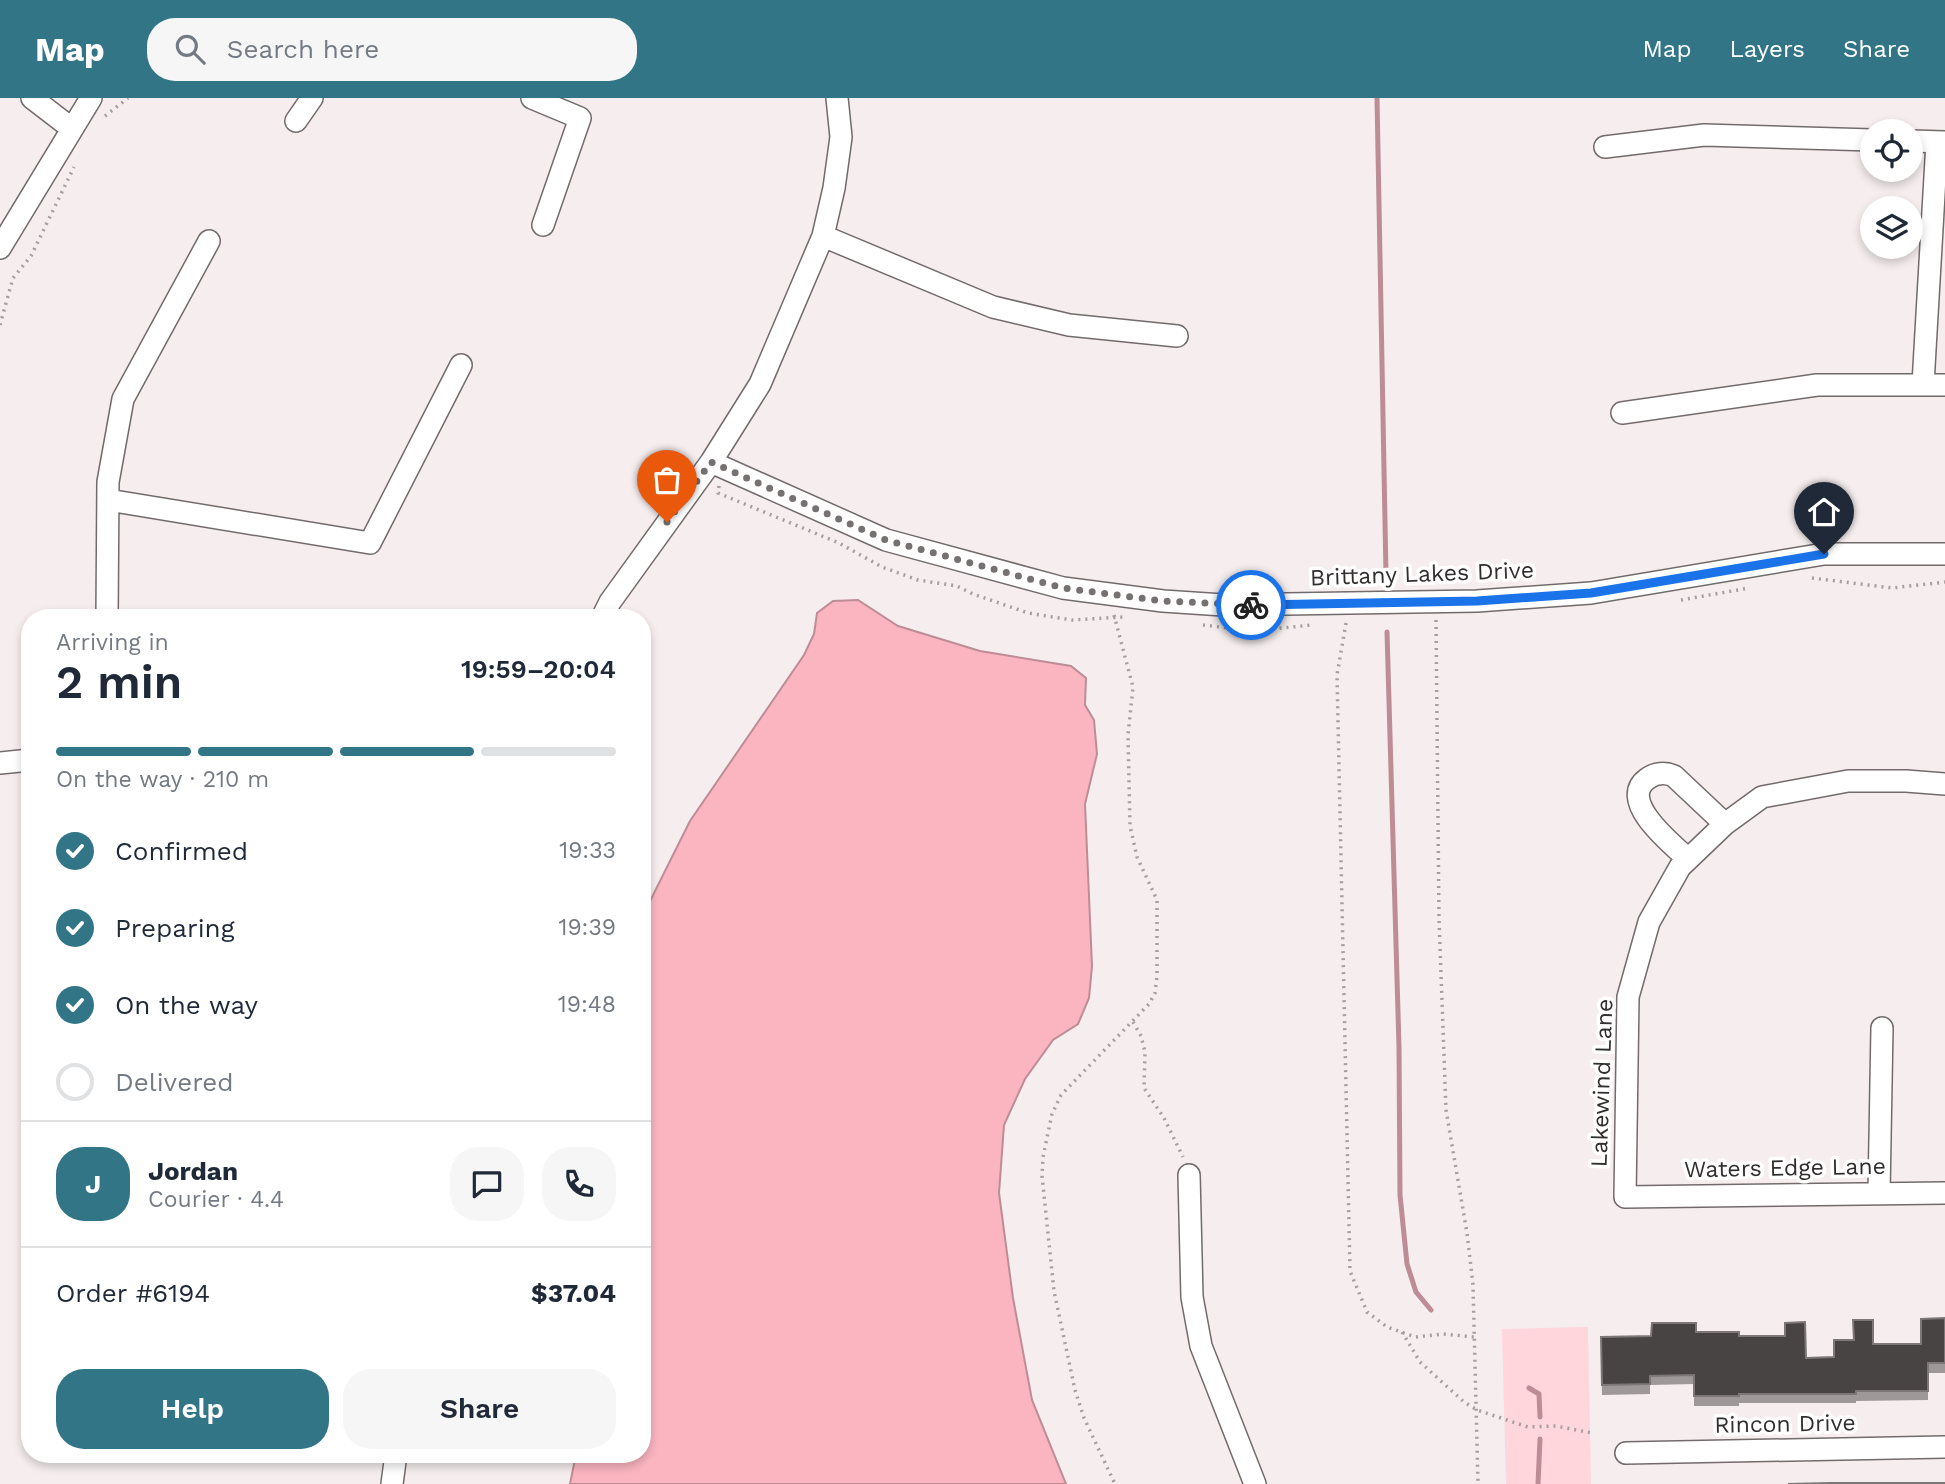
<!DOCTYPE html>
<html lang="en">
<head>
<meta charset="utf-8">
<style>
  :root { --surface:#fff; --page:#f6f6f7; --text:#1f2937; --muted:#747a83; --line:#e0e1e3; --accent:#327586 }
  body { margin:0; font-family:"Work Sans",sans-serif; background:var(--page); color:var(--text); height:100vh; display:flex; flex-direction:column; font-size:26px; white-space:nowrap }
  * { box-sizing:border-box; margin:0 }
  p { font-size:23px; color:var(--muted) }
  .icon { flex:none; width:38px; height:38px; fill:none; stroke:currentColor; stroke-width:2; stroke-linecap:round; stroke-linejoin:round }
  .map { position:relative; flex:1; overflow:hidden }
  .drawer { position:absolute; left:21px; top:511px; width:630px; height:854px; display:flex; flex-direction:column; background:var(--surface); border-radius:28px; box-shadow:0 4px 10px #0003 }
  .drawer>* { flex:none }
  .controls { position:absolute; left:1860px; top:21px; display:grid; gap:14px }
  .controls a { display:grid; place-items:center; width:63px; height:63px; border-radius:50%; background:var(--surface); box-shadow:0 4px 10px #0003; font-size:35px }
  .pin { position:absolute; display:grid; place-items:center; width:60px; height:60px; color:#fff; margin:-72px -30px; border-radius:50% 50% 50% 0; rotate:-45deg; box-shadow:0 0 7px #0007 }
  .pin .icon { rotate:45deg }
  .courier { position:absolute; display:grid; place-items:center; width:70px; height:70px; margin:-35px; border:5px solid #1a73e8; border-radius:50%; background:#fff; color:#222; box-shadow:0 2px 9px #0007 }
  .head em { font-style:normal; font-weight:600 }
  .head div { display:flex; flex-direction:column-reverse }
  .head { display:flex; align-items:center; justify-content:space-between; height:119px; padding:0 35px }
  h1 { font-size:46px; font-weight:600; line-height:52px }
  .bar { display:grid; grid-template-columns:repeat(4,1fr); gap:10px 7px; align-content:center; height:84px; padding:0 35px }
  .bar i { height:9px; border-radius:5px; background:var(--line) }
  .bar .on { background:var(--accent) }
  .bar p { grid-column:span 4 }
  .line { display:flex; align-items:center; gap:18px; padding:0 35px; border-top:2px solid var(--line) }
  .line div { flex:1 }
  .round { display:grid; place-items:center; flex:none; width:74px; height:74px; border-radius:28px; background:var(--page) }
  ol { padding:0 35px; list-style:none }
  li { display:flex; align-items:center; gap:21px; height:77px }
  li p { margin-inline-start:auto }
  li .icon { padding:7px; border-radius:50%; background:var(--accent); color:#fff; stroke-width:4 }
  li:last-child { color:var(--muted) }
  li i { width:38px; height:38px; border:4px solid var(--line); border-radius:50% }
  .action { display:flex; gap:14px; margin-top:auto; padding:14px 35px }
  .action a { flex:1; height:80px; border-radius:28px; background:var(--accent); color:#fff; font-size:28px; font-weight:600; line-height:80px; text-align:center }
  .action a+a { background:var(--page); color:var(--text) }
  header { display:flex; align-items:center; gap:42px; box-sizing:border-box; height:98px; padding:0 35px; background:var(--accent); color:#fff }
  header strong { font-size:33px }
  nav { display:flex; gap:38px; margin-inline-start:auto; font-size:24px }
  .search { width:490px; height:63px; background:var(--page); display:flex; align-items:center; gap:18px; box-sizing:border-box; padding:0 24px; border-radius:28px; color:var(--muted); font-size:26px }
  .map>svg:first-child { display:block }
  .green { fill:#fed6dc }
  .water { fill:#fab5c1; stroke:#be8c95; stroke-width:2 }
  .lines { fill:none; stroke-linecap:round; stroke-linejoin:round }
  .stream { stroke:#be8c95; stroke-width:5 }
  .minor-casing { stroke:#726b6c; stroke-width:24 }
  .path { stroke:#a59fa0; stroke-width:3.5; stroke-dasharray:2 5; stroke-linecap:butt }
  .minor { stroke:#fff; stroke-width:21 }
  .wall { fill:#9f9899 }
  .building { fill:#494444; stroke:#7d7777; stroke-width:2 }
  .done { stroke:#767171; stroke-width:7; stroke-dasharray:0 12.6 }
  .route { stroke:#1a73e8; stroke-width:9 }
  .labels { text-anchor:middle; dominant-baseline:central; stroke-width:7; stroke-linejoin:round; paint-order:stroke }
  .street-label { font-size:23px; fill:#312e2e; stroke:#fff }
</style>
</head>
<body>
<header>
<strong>Map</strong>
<div class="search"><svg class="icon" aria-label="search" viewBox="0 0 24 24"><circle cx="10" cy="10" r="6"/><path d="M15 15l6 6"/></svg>Search here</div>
<nav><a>Map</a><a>Layers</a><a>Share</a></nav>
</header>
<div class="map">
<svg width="1945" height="1386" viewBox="0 0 1945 1386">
  <rect width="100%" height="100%" fill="#f5edee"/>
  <!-- green -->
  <path class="green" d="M 1588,1229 L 1591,1386 L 1506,1386 L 1502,1231 Z"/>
  <!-- water -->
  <path class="water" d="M 858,502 L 898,528 L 980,553 L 1071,568 L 1086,580 L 1085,607 L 1094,622 L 1097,656 L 1085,706 L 1092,868 L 1089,900 L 1078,926 L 1053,942 L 1025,981 L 1004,1027 L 999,1095 L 1013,1200 L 1032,1302 L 1066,1386 L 570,1386 L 576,1356 L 642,1356 L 642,822 L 644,815 L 690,723 L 804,557 L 814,536 L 817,515 L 833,503 Z"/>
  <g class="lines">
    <!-- stream -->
    <path class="stream" d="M 1377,0 L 1386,477
      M 1387,534 L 1399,949 L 1400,1097 L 1407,1166 L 1416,1194 L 1431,1212
      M 1529,1290 L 1539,1296 L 1540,1319
      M 1538,1386 L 1540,1341"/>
    <!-- minor casing -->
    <g class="minor-casing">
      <path id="minor" d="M 32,0 L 71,30
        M 532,0 L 580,20 L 543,127
        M 296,23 L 312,0
        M 1911,43 L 1945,44
        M 1605,49 L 1704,37 L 1872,42
        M 823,138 L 993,209 L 1069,227 L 1177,238
        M 0,150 L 91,0
        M 1923,286 L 1937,44
        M 1622,315 L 1817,287 L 1945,287
        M 711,364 L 886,442 L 1063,490 L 1163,503 L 1223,507 L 1477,503 L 1591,495 L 1824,456 L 1945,456
        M 108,402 L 370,445 L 461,267
        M 107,520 L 108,384 L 123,301 L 209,143
        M 602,520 L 610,504 L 711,364 L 760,286 L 823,138 L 834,90 L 841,39 L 837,0
        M 0,665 L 30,662
        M 1945,686 L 1906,683 L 1848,683 L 1762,699 L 1725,726 L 1680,769 L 1649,824 L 1628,899 L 1625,1099 L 1945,1095
        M 1688,761 C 1673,747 1617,703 1647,681 C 1655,675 1665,674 1674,678 L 1725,726
        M 1189,1077 L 1192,1199 L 1201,1248 L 1255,1386
        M 1879,1095 L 1882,930
        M 1626,1355 L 1945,1349
        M 392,1386 L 396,1356"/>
    </g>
    <!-- path -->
    <path class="path" d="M 105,18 L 128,0
      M 0,227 L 13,180 L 31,158 L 74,69
      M 719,388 L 718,395 L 839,445 L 882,469 L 918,482 L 957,488 L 973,496 L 1028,515 L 1072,522 L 1123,519
      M 1812,480 L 1892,490 L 1945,484
      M 1681,502 L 1749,490
      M 1114,517 L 1133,589 L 1128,637 L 1130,728 L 1137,759 L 1157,802 L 1157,878 L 1155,895 L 1149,906 L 1061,997 L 1052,1016 L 1043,1059 L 1042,1078 L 1054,1193 L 1075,1292 L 1084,1320 L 1115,1386
      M 1436,522 L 1439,821 L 1446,1012 L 1467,1135 L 1473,1187 L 1478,1386
      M 1346,525 L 1337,577 L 1350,1173 L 1367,1214 L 1387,1229 L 1415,1239 L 1443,1236 L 1475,1239
      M 1203,527 L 1254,533 L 1311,527
      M 1133,924 L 1141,938 L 1145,954 L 1144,990 L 1164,1020 L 1183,1059
      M 1402,1234 L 1420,1264 L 1464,1304 L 1477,1312 L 1528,1329 L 1556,1328 L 1592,1335"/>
    <!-- minor -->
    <use href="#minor" class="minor"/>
  </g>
  <!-- wall -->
  <path class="wall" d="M 1945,1220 L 1945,1275 L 1928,1275 L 1928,1302 L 1856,1303 L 1856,1305 L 1739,1305 L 1739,1308 L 1694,1308 L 1694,1286 L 1650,1287 L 1650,1296 L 1602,1297 L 1601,1239 L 1651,1238 L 1696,1234 L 1739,1238 L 1806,1260 L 1834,1259 L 1873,1246 L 1921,1246 Z"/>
  <!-- building -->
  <path class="building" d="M 1945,1220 L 1945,1265 L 1928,1265 L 1928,1293 L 1856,1293 L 1856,1296 L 1739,1296 L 1739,1298 L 1694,1298 L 1694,1277 L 1650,1278 L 1650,1286 L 1602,1287 L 1601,1239 L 1651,1238 L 1652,1225 L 1696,1225 L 1696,1234 L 1739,1234 L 1739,1238 L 1785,1238 L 1785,1225 L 1805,1224 L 1806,1260 L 1834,1259 L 1834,1242 L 1854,1242 L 1853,1222 L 1873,1222 L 1873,1246 L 1921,1246 L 1921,1221 Z
    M 1831,1385 L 1945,1385 L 1945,1386 L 1788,1386 Z"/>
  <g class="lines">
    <!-- done -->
    <path class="done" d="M 667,424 L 711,364 L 886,442 L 1063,490 L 1163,503 L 1251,507"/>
    <!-- route -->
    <path class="route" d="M 1251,507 L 1477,503 L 1591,495 L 1824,456"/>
  </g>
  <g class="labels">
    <!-- street labels -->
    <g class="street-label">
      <text transform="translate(1422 476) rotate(-2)">Brittany Lakes Drive</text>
      <text transform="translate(1602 985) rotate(-88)">Lakewind Lane</text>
      <text transform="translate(1785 1070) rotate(-1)">Waters Edge Lane</text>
      <text transform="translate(1785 1326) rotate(-1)">Rincon Drive</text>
    </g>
  </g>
</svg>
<div class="controls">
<a><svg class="icon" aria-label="locate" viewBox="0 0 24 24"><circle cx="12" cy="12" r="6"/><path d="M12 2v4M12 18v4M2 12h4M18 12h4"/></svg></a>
<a><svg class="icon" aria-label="layers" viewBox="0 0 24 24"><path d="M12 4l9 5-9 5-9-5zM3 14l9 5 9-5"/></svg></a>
</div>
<div class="pin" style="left:667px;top:424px;background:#ea580c"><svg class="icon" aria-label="bag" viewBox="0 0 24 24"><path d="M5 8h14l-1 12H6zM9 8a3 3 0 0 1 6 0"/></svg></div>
<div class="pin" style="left:1824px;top:456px;background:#1f2937"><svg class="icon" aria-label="home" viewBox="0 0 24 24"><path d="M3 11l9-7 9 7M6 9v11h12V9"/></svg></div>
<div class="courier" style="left:1251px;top:507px"><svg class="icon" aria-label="bike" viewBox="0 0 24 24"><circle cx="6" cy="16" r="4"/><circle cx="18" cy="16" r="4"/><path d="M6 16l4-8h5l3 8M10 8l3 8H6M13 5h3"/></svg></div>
<section class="drawer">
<div class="head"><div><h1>2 min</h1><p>Arriving in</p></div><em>19:59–20:04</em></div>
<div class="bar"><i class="on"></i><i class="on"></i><i class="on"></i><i></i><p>On the way · 210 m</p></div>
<ol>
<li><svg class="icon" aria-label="check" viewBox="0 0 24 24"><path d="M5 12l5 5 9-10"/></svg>Confirmed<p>19:33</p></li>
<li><svg class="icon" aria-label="check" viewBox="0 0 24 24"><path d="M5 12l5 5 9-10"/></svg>Preparing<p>19:39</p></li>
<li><svg class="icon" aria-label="check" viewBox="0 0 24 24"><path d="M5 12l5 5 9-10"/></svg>On the way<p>19:48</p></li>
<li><i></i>Delivered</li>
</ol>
<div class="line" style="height:126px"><b class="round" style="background:var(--accent);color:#fff">J</b><div><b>Jordan</b><p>Courier · 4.4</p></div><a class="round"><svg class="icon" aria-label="chat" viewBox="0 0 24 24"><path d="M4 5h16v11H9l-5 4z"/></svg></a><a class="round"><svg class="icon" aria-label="phone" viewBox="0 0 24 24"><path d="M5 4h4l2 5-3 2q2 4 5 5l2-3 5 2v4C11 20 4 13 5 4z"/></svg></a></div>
<div class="line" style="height:91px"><div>Order #6194</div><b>$37.04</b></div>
<div class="action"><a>Help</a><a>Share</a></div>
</section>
</div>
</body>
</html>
